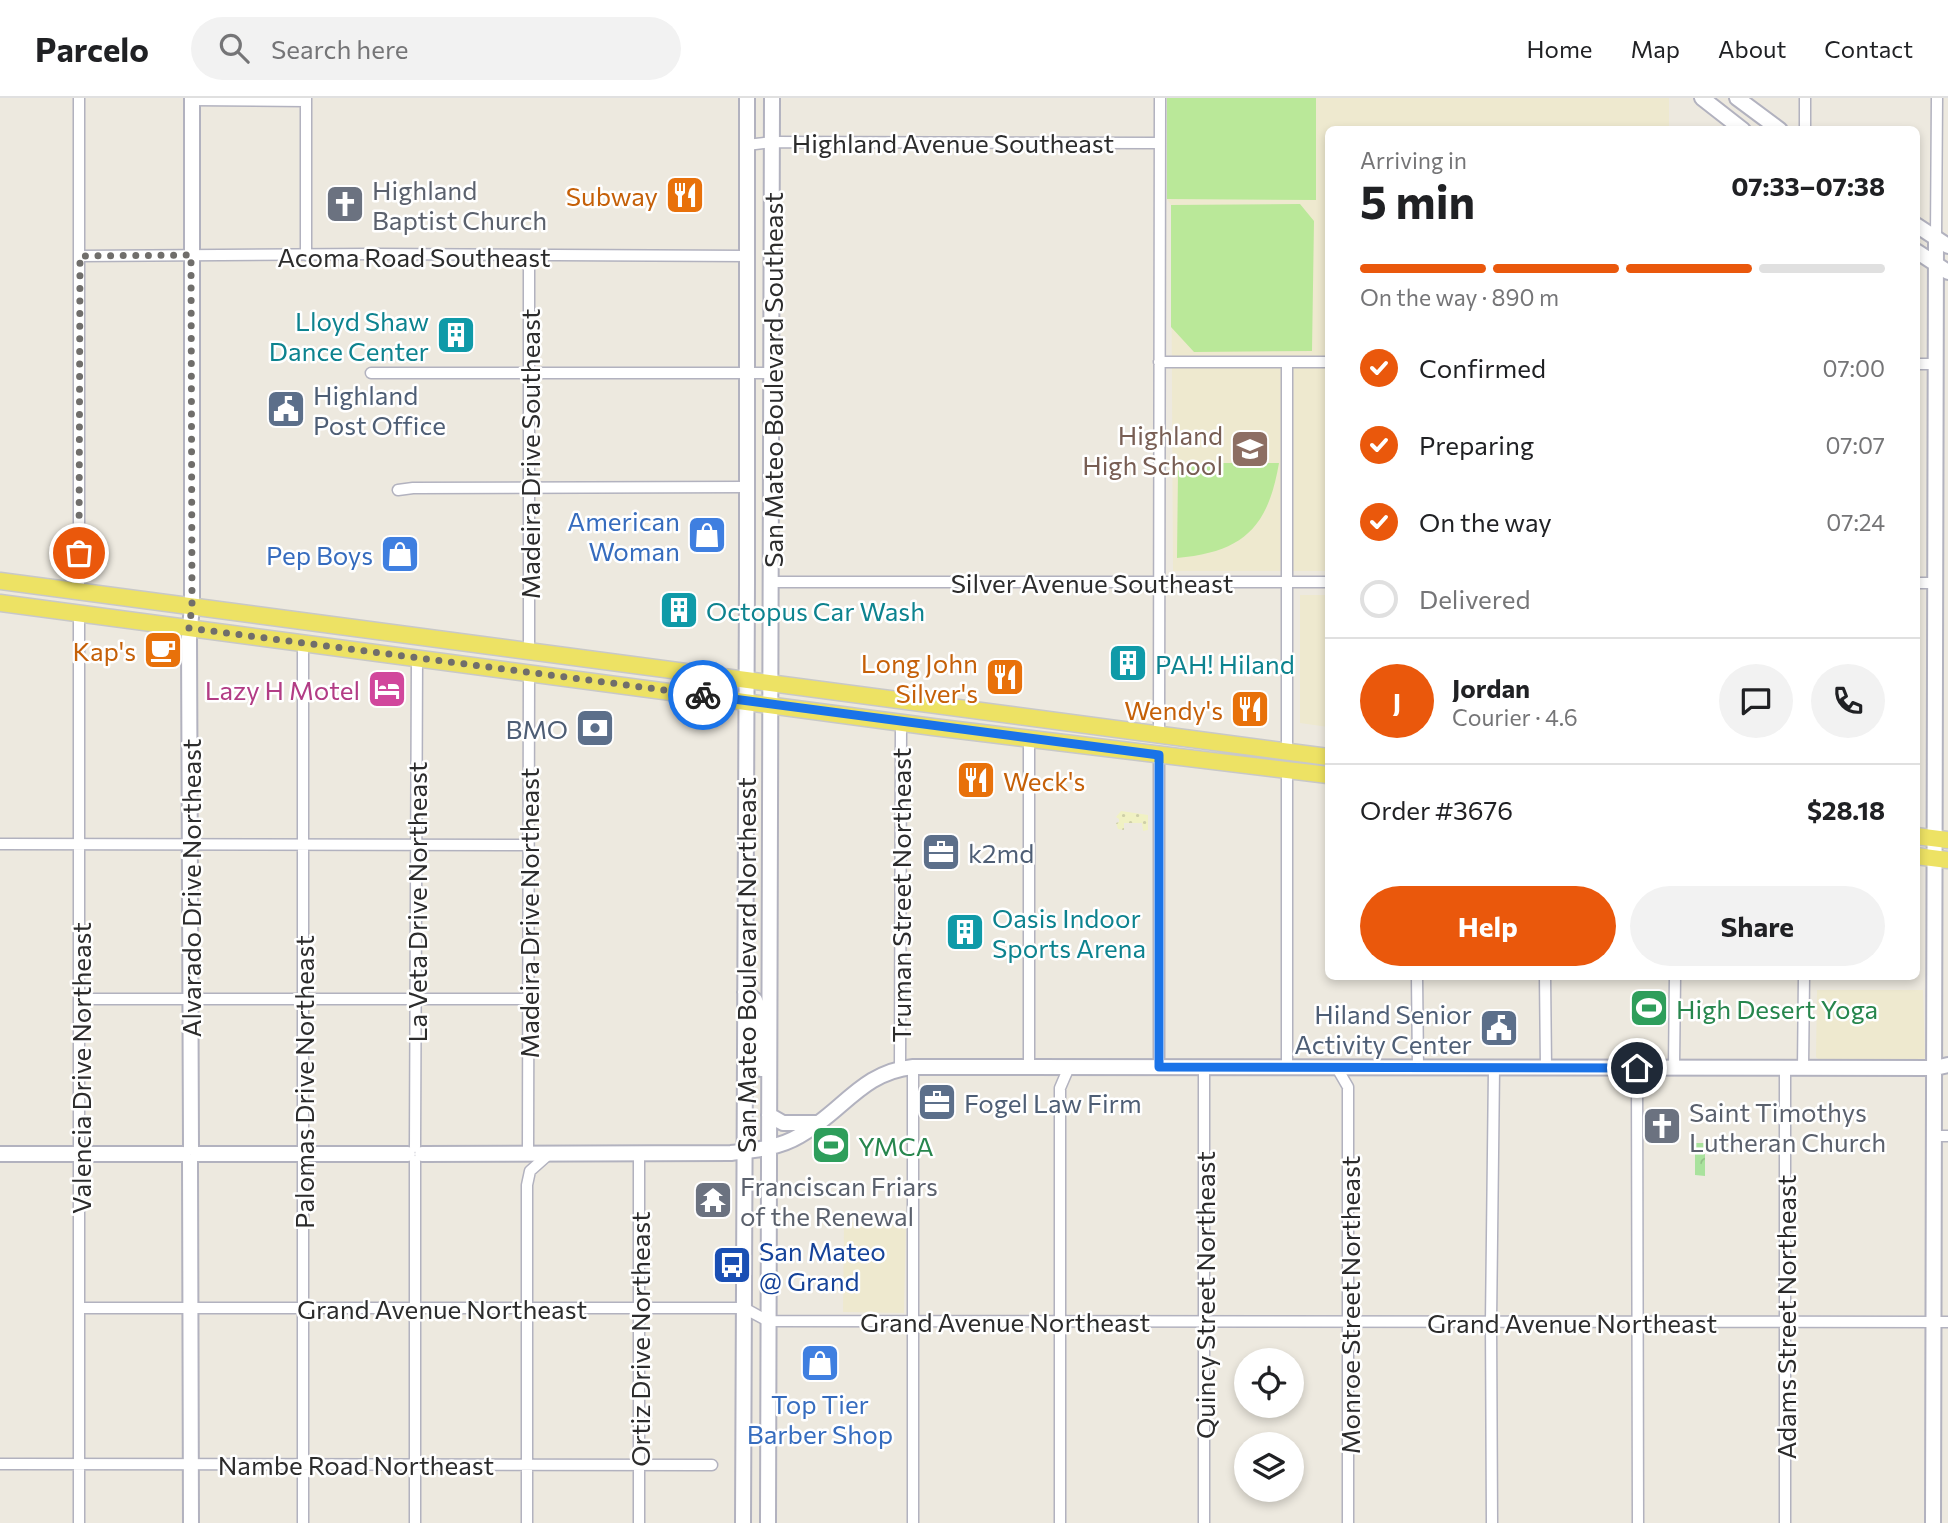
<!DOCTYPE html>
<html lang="en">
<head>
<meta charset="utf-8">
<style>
  :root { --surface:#fff; --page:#f2f2f2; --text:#202124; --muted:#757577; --line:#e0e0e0; --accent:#ea580c }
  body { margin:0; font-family:Commissioner,sans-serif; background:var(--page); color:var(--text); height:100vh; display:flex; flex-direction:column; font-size:26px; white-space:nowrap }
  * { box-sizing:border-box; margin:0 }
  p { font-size:23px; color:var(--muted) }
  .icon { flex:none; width:38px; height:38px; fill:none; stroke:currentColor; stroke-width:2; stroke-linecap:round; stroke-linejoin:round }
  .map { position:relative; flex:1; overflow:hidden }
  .panel { position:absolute; left:1325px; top:28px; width:595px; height:854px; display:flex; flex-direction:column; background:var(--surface); border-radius:10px; box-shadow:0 4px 10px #0003 }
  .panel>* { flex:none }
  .fabs { position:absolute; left:1234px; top:1250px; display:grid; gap:14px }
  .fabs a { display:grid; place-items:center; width:70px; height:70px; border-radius:50%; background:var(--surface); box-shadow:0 4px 10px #0003; font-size:35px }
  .pin { position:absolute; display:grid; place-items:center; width:60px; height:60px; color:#fff; margin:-30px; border:4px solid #fff; border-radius:50%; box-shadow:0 2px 7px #0007 }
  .courier { position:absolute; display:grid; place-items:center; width:70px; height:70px; margin:-35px; border:5px solid #1a73e8; border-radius:50%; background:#fff; color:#222; box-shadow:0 2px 9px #0007 }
  .summary em { font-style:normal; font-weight:700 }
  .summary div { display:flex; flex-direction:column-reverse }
  .summary { display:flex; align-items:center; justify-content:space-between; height:119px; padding:0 35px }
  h1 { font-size:46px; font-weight:700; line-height:52px }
  .bar { display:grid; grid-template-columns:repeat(4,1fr); gap:10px 7px; align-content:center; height:84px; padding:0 35px }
  .bar i { height:9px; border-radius:5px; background:var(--line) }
  .bar .selected { background:var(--accent) }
  .bar p { grid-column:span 4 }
  .line { display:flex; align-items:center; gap:18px; padding:0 35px; border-top:2px solid var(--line) }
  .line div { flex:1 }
  .round { display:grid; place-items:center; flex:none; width:74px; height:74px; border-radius:37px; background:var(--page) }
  ol { padding:0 35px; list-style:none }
  li { display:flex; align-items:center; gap:21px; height:77px }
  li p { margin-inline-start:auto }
  li .icon { padding:7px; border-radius:50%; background:var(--accent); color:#fff; stroke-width:4 }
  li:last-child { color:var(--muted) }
  li i { width:38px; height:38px; border:4px solid var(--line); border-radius:50% }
  .button { display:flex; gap:14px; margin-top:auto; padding:14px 35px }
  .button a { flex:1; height:80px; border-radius:42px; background:var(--accent); color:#fff; font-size:28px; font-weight:700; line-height:80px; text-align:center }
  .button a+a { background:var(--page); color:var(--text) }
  header { display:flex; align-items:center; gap:42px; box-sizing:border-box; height:98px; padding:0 35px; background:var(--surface); border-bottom:2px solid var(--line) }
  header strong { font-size:33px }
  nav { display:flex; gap:38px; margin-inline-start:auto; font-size:24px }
  .search { width:490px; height:63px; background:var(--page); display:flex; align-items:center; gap:18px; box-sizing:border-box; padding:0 24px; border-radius:38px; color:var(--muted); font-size:26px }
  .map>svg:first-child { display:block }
  .education { fill:#eee9cf }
  .sand { fill:url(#sand-dots) }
  .park { fill:url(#park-crowns) }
  .pitch { fill:#bae899 }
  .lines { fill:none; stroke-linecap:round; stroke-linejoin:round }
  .street-casing { stroke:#b2b2bf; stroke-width:13 }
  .secondary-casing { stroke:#b2b2bf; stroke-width:18 }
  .primary-casing { stroke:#c8c8c8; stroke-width:19 }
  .street { stroke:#fff; stroke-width:10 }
  .secondary { stroke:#fff; stroke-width:14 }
  .primary { stroke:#ede264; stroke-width:16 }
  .done { stroke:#706e6b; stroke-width:7; stroke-dasharray:0 12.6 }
  .route { stroke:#1a73e8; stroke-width:9 }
  .labels { text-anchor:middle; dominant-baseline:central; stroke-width:5; stroke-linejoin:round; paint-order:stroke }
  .street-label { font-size:26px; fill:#2c2c2c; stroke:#fff }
  .worship-label { font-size:26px; fill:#5b616d; stroke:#fff; text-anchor:start }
  .food-label { font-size:26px; fill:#c56008; stroke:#fff; text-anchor:end }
  .culture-label { font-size:26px; fill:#0d838f; stroke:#fff; text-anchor:start }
  .service-label { font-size:26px; fill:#4e5e75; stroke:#fff; text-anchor:start }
  .education-label { font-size:26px; fill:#785e54; stroke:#fff; text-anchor:end }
  .shop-label { font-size:26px; fill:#366cbe; stroke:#fff; text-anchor:end }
  .hotel-label { font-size:26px; fill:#b23c85; stroke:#fff; text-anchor:end }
  .leisure-label { font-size:26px; fill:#27864d; stroke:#fff; text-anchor:start }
  .transit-label { font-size:26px; fill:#164399; stroke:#fff; text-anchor:start }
</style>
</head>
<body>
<header>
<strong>Parcelo</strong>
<div class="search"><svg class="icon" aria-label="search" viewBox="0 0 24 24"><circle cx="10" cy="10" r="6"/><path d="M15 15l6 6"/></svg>Search here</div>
<nav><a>Home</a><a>Map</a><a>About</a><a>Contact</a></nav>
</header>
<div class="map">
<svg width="1948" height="1425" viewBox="0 0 1948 1425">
  <defs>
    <pattern id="sand-dots" width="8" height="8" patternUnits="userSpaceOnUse" patternTransform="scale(1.75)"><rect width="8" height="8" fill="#f0f1c3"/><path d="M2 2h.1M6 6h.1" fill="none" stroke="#cecfa8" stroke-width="1.8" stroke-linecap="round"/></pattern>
    <pattern id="park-crowns" width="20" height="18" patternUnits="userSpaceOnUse" patternTransform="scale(1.75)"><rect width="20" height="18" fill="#a9e29d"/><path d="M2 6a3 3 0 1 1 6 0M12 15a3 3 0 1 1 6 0" fill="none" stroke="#92c287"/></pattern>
  </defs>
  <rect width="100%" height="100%" fill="#ede9df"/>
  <!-- education -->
  <path class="education" d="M 1167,0 L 1669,0 L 1669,31 L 1328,32 L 1328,473 L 1173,473 L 1171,107 L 1167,101 Z
    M 1300,497 L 1328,497 L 1328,629 L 1300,625 Z
    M 1817,892 L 1923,892 L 1925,960 L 1921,963 L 1819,962 L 1816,959 Z
    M 844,1124 L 906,1125 L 904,1215 L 843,1214 Z"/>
  <!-- sand -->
  <path class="sand" d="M 1121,713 L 1148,717 L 1148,732 L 1143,733 L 1142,725 L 1124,725 L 1124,732 L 1118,731 L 1116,725 L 1119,724 L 1119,721 L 1116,719 Z"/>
  <!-- park -->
  <path class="park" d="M 1695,1045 L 1705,1045 L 1705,1078 L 1695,1077 Z"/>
  <!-- pitch -->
  <path class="pitch" d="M 1167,0 L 1316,0 L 1316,102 L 1167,101 Z
    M 1300,106 L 1314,123 L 1312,253 L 1194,254 L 1171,229 L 1171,107 Z
    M 1188,365 L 1279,365 C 1268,430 1243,454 1177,460 L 1178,373 Z"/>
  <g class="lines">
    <!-- street casing -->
    <g class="street-casing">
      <path id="street" d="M 306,0 L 306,157
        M 1805,0 L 1805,32
        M 192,2 L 306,3
        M 747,47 L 772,44 L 1160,45
        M 1936,140 L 1937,0
        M 80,158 L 373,156 L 748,158
        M 1159,264 L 1328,264
        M 1916,266 L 1936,266
        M 371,275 L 772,275
        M 398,392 L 413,390 L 747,389
        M 772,484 L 1328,484
        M 1916,485 L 1935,485
        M 79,494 L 79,0
        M 529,553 L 529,158
        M 1159,637 L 1160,0
        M 1287,653 L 1287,264
        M 1287,672 L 1287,970
        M 0,746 L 528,747
        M 1417,878 L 1418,970
        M 1545,878 L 1546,970
        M 79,901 L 528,901
        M 913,969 L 913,1425
        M 1029,969 L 1029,641
        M 1159,969 L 1159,657
        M 900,970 L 901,624
        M 1337,970 L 1348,989 L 1348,1425
        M 1637,970 L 1638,1425
        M 1674,970 L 1675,878
        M 1803,970 L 1804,878
        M 1934,1038 L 1948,1038
        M 415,1049 L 417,559
        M 528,1056 L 529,574
        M 415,1063 L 415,1425
        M 80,1210 L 744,1210 L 768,1223 L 1948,1224
        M 0,1366 L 712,1367
        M 79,1425 L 79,516
        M 303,1425 L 303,544
        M 527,1425 L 527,1087 L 530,1073 L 548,1057
        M 639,1425 L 639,1057
        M 1060,1425 L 1060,990 L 1069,969
        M 1204,1425 L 1204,969
        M 1492,1425 L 1491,1224 L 1494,971
        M 1785,1425 L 1785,970"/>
    </g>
    <!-- secondary casing -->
    <g class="secondary-casing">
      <path id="secondary" d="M 1702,0 L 1743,32
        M 1737,0 L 1780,32
        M 1916,127 L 1948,148
        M 1916,153 L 1948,174
        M 745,894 L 755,902 L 757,910 L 761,971
        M 769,1017 L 783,1025 L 818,1025
        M 191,1049 L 189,539 L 192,509 L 192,0
        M 0,1056 L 183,1056
        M 198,1056 L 408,1056
        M 422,1056 L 731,1055 C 754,1052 779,1050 799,1038 C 842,1015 861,974 913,969 L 1935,970 L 1948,967
        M 190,1063 L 191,1425
        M 743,1425 L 747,484 L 747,0
        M 768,1425 L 772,0
        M 1933,1425 L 1936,140"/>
    </g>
    <!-- primary casing -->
    <g class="primary-casing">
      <path id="primary" d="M 0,483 L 1328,659
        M 0,505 L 933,629 L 1328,677
        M 1916,738 L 1948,742
        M 1916,758 L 1948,762"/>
    </g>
    <!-- street -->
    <use href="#street" class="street"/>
    <!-- secondary -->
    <use href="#secondary" class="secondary"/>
    <!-- primary -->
    <use href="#primary" class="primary"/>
  </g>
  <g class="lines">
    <!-- done -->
    <path class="done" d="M 79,455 L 80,158 L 191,157 L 192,509 L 189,530 L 703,597"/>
    <!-- route -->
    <path class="route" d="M 703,597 L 1159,657 L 1159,969 L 1637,970"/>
  </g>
  <!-- icons -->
  <defs>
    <g id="restaurant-square" transform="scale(2.0125)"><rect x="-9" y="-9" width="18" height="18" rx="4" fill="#e8710a" stroke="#fff"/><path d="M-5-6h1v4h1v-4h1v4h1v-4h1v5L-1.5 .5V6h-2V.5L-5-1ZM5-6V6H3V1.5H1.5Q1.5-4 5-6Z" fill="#fff"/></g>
    <g id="church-square" transform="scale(2.0125)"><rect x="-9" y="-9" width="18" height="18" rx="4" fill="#6b7280" stroke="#fff"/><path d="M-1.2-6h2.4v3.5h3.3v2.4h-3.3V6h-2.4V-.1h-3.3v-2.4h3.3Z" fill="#fff"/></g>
    <g id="building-square" transform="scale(2.0125)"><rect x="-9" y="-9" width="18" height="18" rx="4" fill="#0f9aa8" stroke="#fff"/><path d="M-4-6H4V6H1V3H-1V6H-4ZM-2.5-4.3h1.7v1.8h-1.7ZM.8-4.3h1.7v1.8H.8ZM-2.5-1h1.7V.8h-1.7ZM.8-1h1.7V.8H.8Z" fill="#fff"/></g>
    <g id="civic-square" transform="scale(2.0125)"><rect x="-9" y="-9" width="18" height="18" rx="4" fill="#5c6f8a" stroke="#fff"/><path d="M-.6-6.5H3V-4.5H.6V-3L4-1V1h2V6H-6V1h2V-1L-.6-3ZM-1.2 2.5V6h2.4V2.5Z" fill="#fff"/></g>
    <g id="school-square" transform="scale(2.0125)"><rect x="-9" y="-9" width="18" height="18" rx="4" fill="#8d6e63" stroke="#fff"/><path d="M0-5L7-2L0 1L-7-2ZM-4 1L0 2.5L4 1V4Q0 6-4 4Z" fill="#fff"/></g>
    <g id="shop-square" transform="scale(2.0125)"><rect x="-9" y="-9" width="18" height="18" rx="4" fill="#3f7fe0" stroke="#fff"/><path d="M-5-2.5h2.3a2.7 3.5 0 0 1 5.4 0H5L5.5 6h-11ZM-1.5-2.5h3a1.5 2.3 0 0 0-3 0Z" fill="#fff"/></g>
    <g id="cafe-square" transform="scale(2.0125)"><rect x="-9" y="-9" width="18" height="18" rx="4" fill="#e8710a" stroke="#fff"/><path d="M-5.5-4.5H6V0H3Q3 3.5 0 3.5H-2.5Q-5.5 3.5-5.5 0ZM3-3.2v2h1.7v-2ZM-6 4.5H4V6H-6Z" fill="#fff"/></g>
    <g id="hotel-square" transform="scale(2.0125)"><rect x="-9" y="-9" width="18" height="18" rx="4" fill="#d1479c" stroke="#fff"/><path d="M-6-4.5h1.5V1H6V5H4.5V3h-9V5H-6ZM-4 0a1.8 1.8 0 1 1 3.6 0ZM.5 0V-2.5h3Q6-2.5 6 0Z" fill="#fff"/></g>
    <g id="bank-square" transform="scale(2.0125)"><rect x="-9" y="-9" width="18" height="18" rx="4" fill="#5c6f8a" stroke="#fff"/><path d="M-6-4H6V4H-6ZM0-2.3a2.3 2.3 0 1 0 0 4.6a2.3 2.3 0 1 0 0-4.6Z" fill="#fff"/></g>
    <g id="office-square" transform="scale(2.0125)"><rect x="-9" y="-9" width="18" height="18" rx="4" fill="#5c6f8a" stroke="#fff"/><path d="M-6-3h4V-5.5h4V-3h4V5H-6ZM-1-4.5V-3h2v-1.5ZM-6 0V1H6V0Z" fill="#fff"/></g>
    <g id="stadium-square" transform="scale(2.0125)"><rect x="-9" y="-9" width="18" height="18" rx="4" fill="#2e9e5b" stroke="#fff"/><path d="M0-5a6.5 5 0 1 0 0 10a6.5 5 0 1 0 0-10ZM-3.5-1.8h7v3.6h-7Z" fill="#fff"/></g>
    <g id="temple-square" transform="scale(2.0125)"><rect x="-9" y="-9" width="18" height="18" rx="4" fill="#6b7280" stroke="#fff"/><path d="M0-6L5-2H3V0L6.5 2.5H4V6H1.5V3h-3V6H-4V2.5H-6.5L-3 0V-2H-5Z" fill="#fff"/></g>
    <g id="bus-square" transform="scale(2.0125)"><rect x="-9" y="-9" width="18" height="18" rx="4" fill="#1a4fb4" stroke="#fff"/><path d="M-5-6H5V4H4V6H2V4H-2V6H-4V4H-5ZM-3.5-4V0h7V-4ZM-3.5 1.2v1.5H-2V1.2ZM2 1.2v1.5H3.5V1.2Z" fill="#fff"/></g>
  </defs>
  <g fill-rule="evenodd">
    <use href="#restaurant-square" x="685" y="97"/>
    <use href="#church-square" x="345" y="106"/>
    <use href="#building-square" x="456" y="237"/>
    <use href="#civic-square" x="286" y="311"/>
    <use href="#school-square" x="1250" y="351"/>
    <use href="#shop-square" x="707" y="437"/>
    <use href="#shop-square" x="400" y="456"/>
    <use href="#building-square" x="679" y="512"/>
    <use href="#cafe-square" x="163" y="552"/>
    <use href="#building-square" x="1128" y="565"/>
    <use href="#restaurant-square" x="1005" y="579"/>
    <use href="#hotel-square" x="387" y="591"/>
    <use href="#restaurant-square" x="1250" y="611"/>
    <use href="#bank-square" x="595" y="630"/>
    <use href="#restaurant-square" x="976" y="682"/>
    <use href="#office-square" x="941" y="754"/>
    <use href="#building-square" x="965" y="834"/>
    <use href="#stadium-square" x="1649" y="910"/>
    <use href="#civic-square" x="1499" y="930"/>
    <use href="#office-square" x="937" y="1004"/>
    <use href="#church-square" x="1662" y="1028"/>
    <use href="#stadium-square" x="831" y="1047"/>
    <use href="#temple-square" x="713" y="1102"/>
    <use href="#bus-square" x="732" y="1167"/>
    <use href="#shop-square" x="820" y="1265"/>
  </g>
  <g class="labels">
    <!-- street labels -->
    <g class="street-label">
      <text x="953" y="44">Highland Avenue Southeast</text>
      <text x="414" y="158">Acoma Road Southeast</text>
      <text transform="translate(772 282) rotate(-90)">San Mateo Boulevard Southeast</text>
      <text transform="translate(529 356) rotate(-90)">Madeira Drive Southeast</text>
      <text x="1092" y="484">Silver Avenue Southeast</text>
      <text transform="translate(190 790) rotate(-90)">Alvarado Drive Northeast</text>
      <text transform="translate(900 797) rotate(-90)">Truman Street Northeast</text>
      <text transform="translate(416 804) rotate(-90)">La Veta Drive Northeast</text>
      <text transform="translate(528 815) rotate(-90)">Madeira Drive Northeast</text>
      <text transform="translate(745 867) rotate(-90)">San Mateo Boulevard Northeast</text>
      <text transform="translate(80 970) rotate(-90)">Valencia Drive Northeast</text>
      <text transform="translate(303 984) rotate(-90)">Palomas Drive Northeast</text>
      <text transform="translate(1204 1197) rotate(-90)">Quincy Street Northeast</text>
      <text transform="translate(1349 1207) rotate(-90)">Monroe Street Northeast</text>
      <text x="442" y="1210">Grand Avenue Northeast</text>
      <text transform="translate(1785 1219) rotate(-90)">Adams Street Northeast</text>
      <text x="1005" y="1223">Grand Avenue Northeast</text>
      <text x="1572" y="1224">Grand Avenue Northeast</text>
      <text transform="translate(639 1241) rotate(-90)">Ortiz Drive Northeast</text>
      <text x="356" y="1366">Nambe Road Northeast</text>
    </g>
    <!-- worship labels -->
    <g class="worship-label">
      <text x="372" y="91">Highland<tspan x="372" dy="30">Baptist Church</tspan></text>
      <text x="1689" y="1013">Saint Timothys<tspan x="1689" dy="30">Lutheran Church</tspan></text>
      <text x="740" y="1087">Franciscan Friars<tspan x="740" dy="30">of the Renewal</tspan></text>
    </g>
    <!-- food labels -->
    <g class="food-label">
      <text x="658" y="97">Subway</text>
      <text x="136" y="552">Kap's</text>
      <text x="978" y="564">Long John<tspan x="978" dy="30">Silver's</tspan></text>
      <text x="1223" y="611">Wendy's</text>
      <text x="1003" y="682" text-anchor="start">Weck's</text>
    </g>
    <!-- culture labels -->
    <g class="culture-label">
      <text x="429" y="222" text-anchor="end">Lloyd Shaw<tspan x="429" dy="30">Dance Center</tspan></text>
      <text x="706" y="512">Octopus Car Wash</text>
      <text x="1155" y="565">PAH! Hiland</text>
      <text x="992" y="819">Oasis Indoor<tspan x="992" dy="30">Sports Arena</tspan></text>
    </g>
    <!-- service labels -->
    <g class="service-label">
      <text x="313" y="296">Highland<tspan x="313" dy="30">Post Office</tspan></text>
      <text x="568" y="630" text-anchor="end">BMO</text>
      <text x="968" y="754">k2md</text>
      <text x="1472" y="915" text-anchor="end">Hiland Senior<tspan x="1472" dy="30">Activity Center</tspan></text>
      <text x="964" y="1004">Fogel Law Firm</text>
    </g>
    <!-- education labels -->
    <g class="education-label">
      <text x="1223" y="336">Highland<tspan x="1223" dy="30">High School</tspan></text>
    </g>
    <!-- shop labels -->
    <g class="shop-label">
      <text x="680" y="422">American<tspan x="680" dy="30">Woman</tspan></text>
      <text x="373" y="456">Pep Boys</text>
      <text x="820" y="1305" text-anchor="middle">Top Tier<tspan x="820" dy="30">Barber Shop</tspan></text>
    </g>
    <!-- hotel labels -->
    <g class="hotel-label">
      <text x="360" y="591">Lazy H Motel</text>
    </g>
    <!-- leisure labels -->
    <g class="leisure-label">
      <text x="1676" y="910">High Desert Yoga</text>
      <text x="858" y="1047">YMCA</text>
    </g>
    <!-- transit labels -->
    <g class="transit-label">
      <text x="759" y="1152">San Mateo<tspan x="759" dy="30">@ Grand</tspan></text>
    </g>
  </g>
</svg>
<div class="fabs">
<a><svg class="icon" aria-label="locate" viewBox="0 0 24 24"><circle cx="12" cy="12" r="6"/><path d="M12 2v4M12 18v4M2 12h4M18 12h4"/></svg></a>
<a><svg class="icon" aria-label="layers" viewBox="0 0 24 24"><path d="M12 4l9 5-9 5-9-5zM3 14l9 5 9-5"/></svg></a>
</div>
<div class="pin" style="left:79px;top:455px;background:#ea580c"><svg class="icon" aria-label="bag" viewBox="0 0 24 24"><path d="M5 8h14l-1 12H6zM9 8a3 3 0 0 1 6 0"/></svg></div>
<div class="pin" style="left:1637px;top:970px;background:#1f2937"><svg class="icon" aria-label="home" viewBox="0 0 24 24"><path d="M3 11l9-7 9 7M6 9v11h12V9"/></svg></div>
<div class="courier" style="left:703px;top:597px"><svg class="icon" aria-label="bike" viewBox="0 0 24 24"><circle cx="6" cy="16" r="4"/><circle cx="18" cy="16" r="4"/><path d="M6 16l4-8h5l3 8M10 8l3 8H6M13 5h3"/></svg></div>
<section class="panel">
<div class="summary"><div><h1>5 min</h1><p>Arriving in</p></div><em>07:33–07:38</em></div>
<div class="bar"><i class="selected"></i><i class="selected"></i><i class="selected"></i><i></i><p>On the way · 890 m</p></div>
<ol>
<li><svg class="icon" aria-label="check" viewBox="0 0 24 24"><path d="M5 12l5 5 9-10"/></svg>Confirmed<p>07:00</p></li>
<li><svg class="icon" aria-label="check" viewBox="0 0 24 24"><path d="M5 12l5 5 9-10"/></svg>Preparing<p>07:07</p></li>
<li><svg class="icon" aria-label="check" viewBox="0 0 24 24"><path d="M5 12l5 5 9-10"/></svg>On the way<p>07:24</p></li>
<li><i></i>Delivered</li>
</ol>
<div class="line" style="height:126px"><b class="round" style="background:var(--accent);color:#fff">J</b><div><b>Jordan</b><p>Courier · 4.6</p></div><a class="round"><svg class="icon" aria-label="chat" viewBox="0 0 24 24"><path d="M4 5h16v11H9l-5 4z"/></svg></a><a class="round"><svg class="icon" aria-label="phone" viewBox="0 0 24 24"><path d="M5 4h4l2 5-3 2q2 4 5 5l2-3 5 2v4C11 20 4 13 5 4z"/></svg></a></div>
<div class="line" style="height:91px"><div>Order #3676</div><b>$28.18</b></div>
<div class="button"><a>Help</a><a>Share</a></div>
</section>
</div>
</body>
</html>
